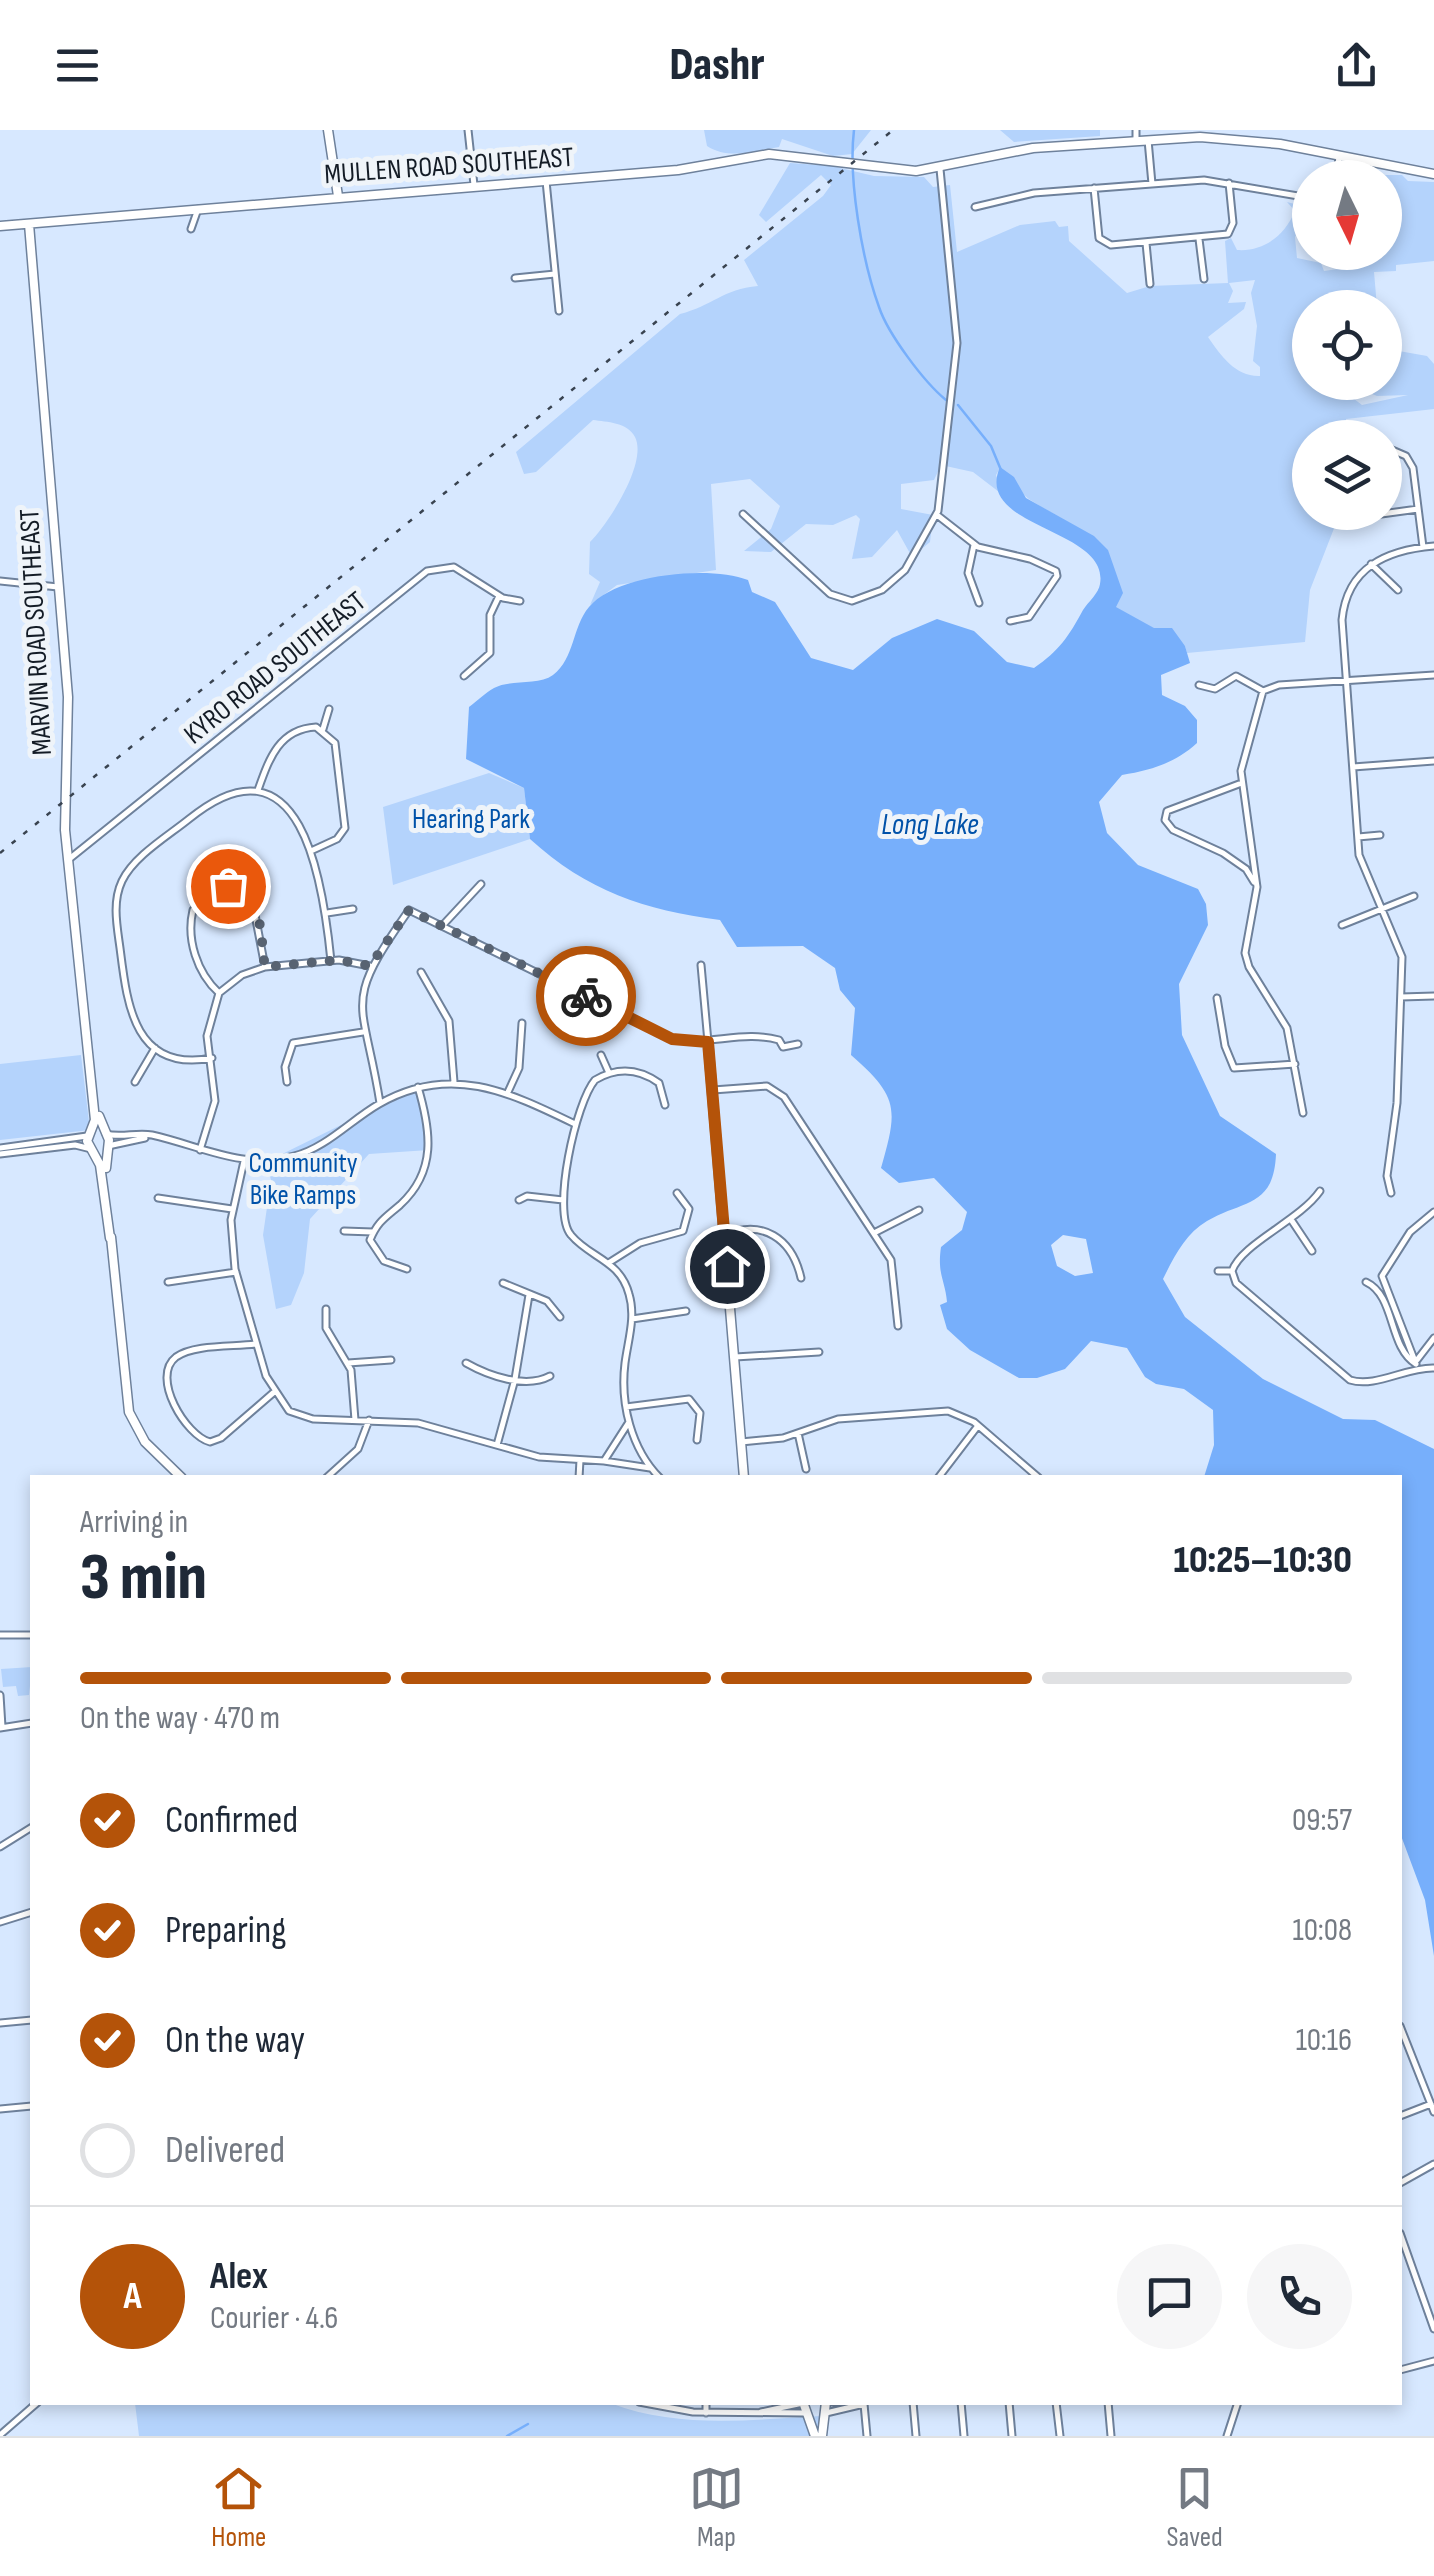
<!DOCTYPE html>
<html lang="en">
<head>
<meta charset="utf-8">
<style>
  :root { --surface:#fff; --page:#f6f6f7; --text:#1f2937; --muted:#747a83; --line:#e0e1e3; --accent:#b45309 }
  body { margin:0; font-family:"Sofia Sans Condensed",sans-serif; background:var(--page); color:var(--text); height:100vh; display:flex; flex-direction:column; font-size:38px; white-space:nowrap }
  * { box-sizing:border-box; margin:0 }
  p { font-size:32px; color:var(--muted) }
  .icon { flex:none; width:55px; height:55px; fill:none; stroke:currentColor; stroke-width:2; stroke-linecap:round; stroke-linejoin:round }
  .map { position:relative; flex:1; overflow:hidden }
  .panel { position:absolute; left:30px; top:1345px; width:1372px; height:930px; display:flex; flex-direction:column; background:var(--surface); border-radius:0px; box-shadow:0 5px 15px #0003 }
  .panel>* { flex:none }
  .needle { width:65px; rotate:175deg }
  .tools { position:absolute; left:1292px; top:30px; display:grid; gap:20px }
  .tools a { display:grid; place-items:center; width:110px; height:110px; border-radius:50%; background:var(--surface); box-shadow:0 5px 15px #0003; font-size:50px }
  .pin { position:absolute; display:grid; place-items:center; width:85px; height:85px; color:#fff; margin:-42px; border:5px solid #fff; border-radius:50%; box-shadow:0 2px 10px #0007 }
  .courier { position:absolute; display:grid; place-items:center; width:100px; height:100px; margin:-50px; border:8px solid #b45309; border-radius:50%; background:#fff; color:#222; box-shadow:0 2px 12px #0007 }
  .headline em { font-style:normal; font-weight:800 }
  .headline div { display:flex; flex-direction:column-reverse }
  .headline { display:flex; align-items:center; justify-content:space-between; height:170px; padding:0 50px }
  h1 { font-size:65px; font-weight:800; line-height:75px }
  .bar { display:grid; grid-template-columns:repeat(4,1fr); gap:15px 10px; align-content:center; height:120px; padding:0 50px }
  .bar i { height:12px; border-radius:8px; background:var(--line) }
  .bar .selected { background:var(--accent) }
  .bar p { grid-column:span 4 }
  .line { display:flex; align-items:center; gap:25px; padding:0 50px; border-top:2px solid var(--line) }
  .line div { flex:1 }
  .round { display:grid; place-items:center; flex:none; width:105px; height:105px; border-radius:52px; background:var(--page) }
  ol { padding:0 50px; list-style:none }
  li { display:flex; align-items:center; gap:30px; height:110px }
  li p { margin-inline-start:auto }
  li .icon { padding:10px; border-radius:50%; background:var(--accent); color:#fff; stroke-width:4 }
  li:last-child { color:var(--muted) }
  li i { width:55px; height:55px; border:5px solid var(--line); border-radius:50% }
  header { display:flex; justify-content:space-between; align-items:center; height:130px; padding:0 50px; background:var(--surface); font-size:45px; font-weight:800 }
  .dock { display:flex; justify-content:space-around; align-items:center; height:140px; border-top:2px solid var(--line); background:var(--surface); font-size:28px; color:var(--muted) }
  .dock a { display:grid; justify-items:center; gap:5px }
  .dock .selected { color:var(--accent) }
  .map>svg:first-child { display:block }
  .green { fill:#b4d3fc; fill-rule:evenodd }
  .water { fill:#77affb; fill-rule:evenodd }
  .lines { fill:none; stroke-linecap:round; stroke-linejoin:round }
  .stream { stroke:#77affb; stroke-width:2.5 }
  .street-casing { stroke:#6e819b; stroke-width:9 }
  .secondary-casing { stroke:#6e819b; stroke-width:11 }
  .street { stroke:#fff; stroke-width:5 }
  .secondary { stroke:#fff; stroke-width:8 }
  .rail { stroke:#394350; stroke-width:2.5; stroke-dasharray:5 10; stroke-linecap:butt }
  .done { stroke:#586372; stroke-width:10; stroke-dasharray:0 18 }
  .route { stroke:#b45309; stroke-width:12 }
  .labels { text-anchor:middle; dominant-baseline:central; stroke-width:10; stroke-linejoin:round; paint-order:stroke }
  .street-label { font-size:28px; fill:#141c26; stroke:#eff4f9 }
  .park-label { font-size:28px; fill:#0052a9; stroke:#eff4f9 }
  .water-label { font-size:30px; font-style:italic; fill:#0152a9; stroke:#eff4f9 }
</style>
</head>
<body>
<header><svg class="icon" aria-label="menu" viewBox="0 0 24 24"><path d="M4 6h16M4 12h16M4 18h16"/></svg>Dashr<svg class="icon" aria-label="share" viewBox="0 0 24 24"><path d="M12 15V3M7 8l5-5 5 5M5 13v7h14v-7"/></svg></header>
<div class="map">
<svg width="1434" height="2306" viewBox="0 0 1434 2306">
  <rect width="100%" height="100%" fill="#d7e8ff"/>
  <!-- green -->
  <path class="green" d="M 704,0 L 871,0 L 852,24 L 833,26 L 782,9 L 779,17 C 756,21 728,30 707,16 Z
    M 1000,0 L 1100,0 L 1100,6 L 1014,12 Z
    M 790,33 L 832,36 L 874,46 L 924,47 L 933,57 L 950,55 L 957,122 L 1020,95 L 1055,91 L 1059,97 L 1068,96 L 1069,111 L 1127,163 L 1150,156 L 1228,153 L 1225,111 L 1231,108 L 1237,120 C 1264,122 1285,105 1295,81 L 1287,72 L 1310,78 L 1310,98 L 1301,97 L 1295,107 L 1297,128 L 1321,133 L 1324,141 L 1338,139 L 1330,134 L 1330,126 L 1357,130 L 1385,122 L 1385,48 L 1366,45 L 1402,45 L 1408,51 L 1434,52 L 1434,131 L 1396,135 L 1396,141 L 1374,142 L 1377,177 L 1310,178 L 1310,252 L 1333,253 L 1362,275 L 1408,265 L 1377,266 L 1345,253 L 1385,252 L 1388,195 L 1398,198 L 1399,221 L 1427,226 L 1434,234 L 1434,279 L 1346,289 L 1348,307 L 1310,308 L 1310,382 L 1340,383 L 1310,460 L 1305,512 L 1187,523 L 1185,516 L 1115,477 C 1123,410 1079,401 1032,371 C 1019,363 1014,347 1000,338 L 996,345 L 1003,365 L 973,342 L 941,335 L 934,350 L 901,354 L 901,379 L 933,385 L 930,412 L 912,427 L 897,400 L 872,427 L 852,429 L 860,389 L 856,385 L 833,395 L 806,394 L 771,422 L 744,421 L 771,399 L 780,376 L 750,349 L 711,354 L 716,440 L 617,455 L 590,475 L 600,452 L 589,444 L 590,412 C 608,394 648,333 635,307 C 627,292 607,292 593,290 L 536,342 L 524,344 L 516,322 L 680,184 C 712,176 723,159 758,156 L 744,130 L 823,66 L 831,55 L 821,45 L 766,92 L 759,85 ZM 1255,150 L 1251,163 L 1257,196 L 1253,231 L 1260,237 L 1260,246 C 1236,247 1221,226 1208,207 L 1244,179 L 1246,172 L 1228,173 L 1233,161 L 1229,153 Z
    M 489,643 L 524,658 L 530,709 L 393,755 L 383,677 Z
    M 81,925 L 90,1000 L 0,1010 L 0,934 Z
    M 418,957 L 429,1020 L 369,1024 L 310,1089 L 304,1143 L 291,1175 L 276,1179 L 263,1105 L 271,1050 L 266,1032 Z
    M 32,1537 L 29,1565 L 18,1566 L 16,1556 L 3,1557 L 1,1539 Z
    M 135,2273 L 610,2273 C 678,2299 749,2290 821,2286 L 823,2306 L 139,2306 Z"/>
  <!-- water -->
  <path class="water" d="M 1000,337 L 1014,347 L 1026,368 L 1094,406 L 1108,420 L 1123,463 L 1116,477 L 1154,498 L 1172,498 L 1185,516 L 1190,533 L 1161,545 L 1162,565 L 1185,576 L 1197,590 L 1197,613 C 1175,633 1152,640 1122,645 L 1099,672 L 1107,703 L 1138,735 L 1198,759 L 1206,774 L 1208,795 L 1179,854 L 1182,905 L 1220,986 L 1276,1024 C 1274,1078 1242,1070 1207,1091 C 1185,1104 1174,1127 1163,1149 L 1185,1187 L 1263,1249 L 1343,1289 L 1375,1290 L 1434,1319 L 1434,1826 L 1425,1770 L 1400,1703 L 1400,1348 L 1204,1347 L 1214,1315 L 1213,1280 L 1184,1259 L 1156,1254 L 1145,1247 L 1127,1218 L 1091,1211 L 1065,1239 L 1037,1248 L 1019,1248 L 970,1220 L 947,1199 L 940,1175 L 947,1172 C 945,1149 937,1145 941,1117 L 962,1100 L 967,1082 L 934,1048 L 899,1053 L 881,1038 C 898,979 899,967 851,925 L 855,878 L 840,860 L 835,838 L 803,816 L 737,817 L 720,790 C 644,780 587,761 530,709 L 524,658 L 466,629 L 469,577 C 477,571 485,563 494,558 C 510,549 538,556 553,545 C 575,528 572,497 589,477 C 616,444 710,435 748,450 L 752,462 L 775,472 L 811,528 L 853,540 L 892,508 L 937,489 L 974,501 L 1007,532 L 1034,538 C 1059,521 1069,506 1083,480 C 1088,472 1099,463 1100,454 C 1110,398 973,399 1000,337 ZM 1063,1105 L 1086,1109 L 1093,1143 L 1075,1146 L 1057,1136 L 1051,1115 Z"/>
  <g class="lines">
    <!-- stream -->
    <path class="stream" d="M 854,0 C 848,49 862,130 879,177 C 888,204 924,252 946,270
      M 958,275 L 991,316 L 1001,340
      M 507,2306 L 528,2294"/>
    <!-- street casing -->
    <g class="street-casing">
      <path id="street" d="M 468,0 L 474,55
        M 1136,0 L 1136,11
        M 1148,10 L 1152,54
        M 1337,48 L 1339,25
        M 546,51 L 559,181
        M 1094,58 L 1099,108 L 1111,115 L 1228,104 L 1233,93 L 1229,53
        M 975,77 L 1034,63 L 1204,50 L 1310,68
        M 191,99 L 198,79
        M 1199,109 L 1204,149
        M 1146,113 L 1150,154
        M 515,148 L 555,144
        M 1385,317 L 1406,326 L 1413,338 L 1423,417
        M 743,384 L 830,464 L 852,471 L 882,460 L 905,440 L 938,381 L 957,213 L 940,39
        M 937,385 L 978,417 L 1030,429 L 1056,441 L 1057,446 L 1029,487 L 1010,491
        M 1374,385 L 1418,379
        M 974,415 L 968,443 L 979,473
        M 1371,434 L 1398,460
        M 0,451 L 58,457
        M 464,546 L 490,523 L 490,485 L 499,466
        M 1199,555 L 1215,559 L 1236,546 L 1263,561 L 1279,555 L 1434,545
        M 1263,561 L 1241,641 L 1257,757 L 1245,823 L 1249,837 L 1287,898 L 1303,983
        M 323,599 L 329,579
        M 1353,637 L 1434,631
        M 1239,654 L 1167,681 L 1165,690 L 1173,700 L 1223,723 L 1246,739 L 1254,752
        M 258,660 C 269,629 279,599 316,597 L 335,613 L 345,698 L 337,709 L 311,721
        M 1358,707 L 1380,705
        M 68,730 L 427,441 L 454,437 L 503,468 L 520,471
        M 327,783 L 353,779
        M 1342,795 L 1414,766
        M 442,796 L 481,754
        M 701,835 L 708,912
        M 421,842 L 449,891 L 454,952
        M 219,863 C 197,843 186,809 193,780 L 219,760 L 237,757 L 252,769 L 265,837
        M 1401,867 L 1434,866
        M 1217,868 L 1225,916 L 1234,938 L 1295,934
        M 601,925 L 609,943
        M 212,928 C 134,943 127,874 120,818 C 117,796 112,772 122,751 C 134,726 168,706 189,689 C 301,598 323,750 331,831
        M 135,952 L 155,918
        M 287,952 L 285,937 L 293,913 L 363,902
        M 713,960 L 767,956 L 784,967 L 891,1130 L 898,1196
        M 508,962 L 519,938 L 522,893
        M 380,973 C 363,866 341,877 409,780 L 672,909 C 707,916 744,900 779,910 L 783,917 L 798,914
        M 106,1004 C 121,1008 137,1002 152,1005 C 201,1016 243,1040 294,1026 C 326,1018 351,990 379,974 C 450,933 509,962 575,994
        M 108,1016 L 145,1008
        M 0,1018 L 87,1006
        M 200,1020 L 215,971 L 207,906 L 219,863 L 242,845 L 265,837 L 339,830 L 370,836
        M 0,1024 L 75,1015 L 91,1019
        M 244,1031 L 231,1090 L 235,1139 L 266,1246 L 289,1281 L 313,1289 L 418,1293 L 539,1327 L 604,1331 L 629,1292
        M 1320,1061 C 1299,1091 1241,1114 1232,1141 L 1236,1153 L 1350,1250 C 1376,1258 1406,1237 1434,1238
        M 1391,1063 L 1387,1046 L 1397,973 L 1402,827 L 1359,725 L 1342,490 C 1347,437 1387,420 1434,416
        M 158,1068 L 232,1079
        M 519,1070 L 527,1066 L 563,1070
        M 1292,1091 L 1312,1121
        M 344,1101 L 373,1102
        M 874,1103 L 919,1080
        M 725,1105 C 762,1089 792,1108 801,1148
        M 610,1132 L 640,1113 L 683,1101 L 689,1079 L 677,1063
        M 407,1139 L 384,1131 L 370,1110 C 378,1091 385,1088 400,1075 C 437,1041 431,1001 418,957
        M 1218,1141 L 1232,1141
        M 168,1152 L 236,1142
        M 1366,1152 C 1396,1166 1388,1217 1416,1234
        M 503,1153 L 547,1171 L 560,1187
        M 326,1179 L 326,1198 L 351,1240 L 355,1290
        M 632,1189 L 686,1181
        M 255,1214 C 234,1217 194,1214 176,1227 C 150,1247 186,1306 210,1312 L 221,1308 L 273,1263
        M 735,1227 L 819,1222
        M 1417,1230 L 1434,1208
        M 348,1233 L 391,1230
        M 466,1233 C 489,1246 526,1259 550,1246
        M 1416,1234 L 1382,1146 L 1410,1102 L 1434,1082
        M 626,1277 L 689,1269 L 700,1283 L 697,1310
        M 798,1303 L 806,1339
        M 741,1312 L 783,1308 L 838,1289 L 948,1281 L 974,1292 L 1039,1348
        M 497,1315 L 515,1249 L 529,1165
        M 604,1331 L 650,1338
        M 326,1348 L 358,1319 L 369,1290
        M 579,1348 L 580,1330
        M 660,1348 C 631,1319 620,1273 625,1233 C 628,1210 636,1187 629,1164 C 620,1130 590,1128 571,1105 C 551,1082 576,972 595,950 C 617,937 638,938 659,953 L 665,975
        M 938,1348 L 977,1297
        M 0,1505 L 32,1505
        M 0,1565 L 2,1597
        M 0,1598 L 32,1593
        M 0,1717 L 32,1697
        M 0,1792 L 32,1782
        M 0,1893 L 32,1890
        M 1400,1896 L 1434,1982
        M 0,1979 L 32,1976
        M 1400,1986 L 1431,1974
        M 1400,2053 L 1434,2034
        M 1400,2103 L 1434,2199
        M 1400,2240 L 1434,2231
        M 639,2272 L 693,2282 L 804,2283
        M 831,2272 L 841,2272
        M 913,2272 L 916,2306
        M 961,2272 L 964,2306
        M 1009,2272 L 1012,2306
        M 1056,2272 L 1060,2306
        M 1108,2272 L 1111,2306
        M 864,2274 L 867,2306
        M 761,2282 L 803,2273
        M 706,2283 L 706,2272
        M 826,2283 L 864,2274
        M 0,2305 L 38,2272
        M 1227,2306 L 1238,2272"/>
    </g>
    <!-- secondary casing -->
    <g class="secondary-casing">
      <path id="secondary" d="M 328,0 L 338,66
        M 29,94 L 68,567 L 65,700 L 95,990 L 87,1011 L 100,1035 L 110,1108
        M 0,96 L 678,40 L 769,24 L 916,41 L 1033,18 L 1200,7 L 1280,14 L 1434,44
        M 708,912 L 744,1348
        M 99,986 L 109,1010 L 106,1038
        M 111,1107 L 129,1282 L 145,1312 L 182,1348
        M 803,2272 L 815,2306
        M 822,2306 L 826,2272"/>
    </g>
    <!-- street -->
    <use href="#street" class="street"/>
    <!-- secondary -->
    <use href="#secondary" class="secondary"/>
    <!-- rail -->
    <path class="rail" d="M 0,723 L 893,0"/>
  </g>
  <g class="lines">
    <!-- done -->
    <path class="done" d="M 228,756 C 264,759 260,809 265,837 L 339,830 L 370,836 L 409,780 L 586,866"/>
    <!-- route -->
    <path class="route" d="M 586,866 L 672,909 L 708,912 L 727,1136"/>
  </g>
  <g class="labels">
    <!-- street labels -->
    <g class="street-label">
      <text transform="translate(449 36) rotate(-4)">MULLEN ROAD SOUTHEAST</text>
      <text transform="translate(36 502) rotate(-93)">MARVIN ROAD SOUTHEAST</text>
      <text transform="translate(275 538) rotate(-39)">KYRO ROAD SOUTHEAST</text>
    </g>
    <!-- park labels -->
    <g class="park-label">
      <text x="471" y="689">Hearing Park</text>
      <text x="303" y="1033">Community<tspan x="303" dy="32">Bike Ramps</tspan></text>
    </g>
    <!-- water labels -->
    <g class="water-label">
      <text x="930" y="695">Long Lake</text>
    </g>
  </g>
</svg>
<div class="tools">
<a><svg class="needle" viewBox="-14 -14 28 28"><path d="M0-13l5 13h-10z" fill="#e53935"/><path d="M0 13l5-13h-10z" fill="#747a83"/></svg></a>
<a><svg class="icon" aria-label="locate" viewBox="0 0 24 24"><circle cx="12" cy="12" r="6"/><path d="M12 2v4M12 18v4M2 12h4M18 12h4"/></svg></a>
<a><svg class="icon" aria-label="layers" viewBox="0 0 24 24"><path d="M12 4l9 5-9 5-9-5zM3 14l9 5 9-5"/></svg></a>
</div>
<div class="pin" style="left:228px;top:756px;background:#ea580c"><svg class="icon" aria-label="bag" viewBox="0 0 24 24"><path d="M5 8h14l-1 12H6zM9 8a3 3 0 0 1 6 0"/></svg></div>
<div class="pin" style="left:727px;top:1136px;background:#1f2937"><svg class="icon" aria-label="home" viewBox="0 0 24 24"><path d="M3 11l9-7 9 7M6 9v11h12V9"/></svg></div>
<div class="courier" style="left:586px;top:866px"><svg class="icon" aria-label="bike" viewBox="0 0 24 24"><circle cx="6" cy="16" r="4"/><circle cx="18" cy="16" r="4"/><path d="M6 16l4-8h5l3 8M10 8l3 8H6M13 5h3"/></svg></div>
<section class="panel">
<div class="headline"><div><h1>3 min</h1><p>Arriving in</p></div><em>10:25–10:30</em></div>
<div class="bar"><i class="selected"></i><i class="selected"></i><i class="selected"></i><i></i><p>On the way · 470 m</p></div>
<ol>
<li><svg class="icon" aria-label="check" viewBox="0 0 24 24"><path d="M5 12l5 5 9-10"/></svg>Confirmed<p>09:57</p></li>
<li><svg class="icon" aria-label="check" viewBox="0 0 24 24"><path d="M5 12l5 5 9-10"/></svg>Preparing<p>10:08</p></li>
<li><svg class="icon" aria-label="check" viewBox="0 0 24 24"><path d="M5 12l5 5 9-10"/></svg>On the way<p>10:16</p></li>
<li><i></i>Delivered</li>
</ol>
<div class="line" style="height:180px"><b class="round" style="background:var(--accent);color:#fff">A</b><div><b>Alex</b><p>Courier · 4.6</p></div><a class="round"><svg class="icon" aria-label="chat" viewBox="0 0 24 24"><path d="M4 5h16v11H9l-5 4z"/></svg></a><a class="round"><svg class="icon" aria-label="phone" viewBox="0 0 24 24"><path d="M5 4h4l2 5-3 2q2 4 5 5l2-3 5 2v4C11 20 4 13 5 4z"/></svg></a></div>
</section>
</div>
<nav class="dock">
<a class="selected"><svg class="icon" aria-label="home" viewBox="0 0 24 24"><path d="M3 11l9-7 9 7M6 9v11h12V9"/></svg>Home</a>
<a><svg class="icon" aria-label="map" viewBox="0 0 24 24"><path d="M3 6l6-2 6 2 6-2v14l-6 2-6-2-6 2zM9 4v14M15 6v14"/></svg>Map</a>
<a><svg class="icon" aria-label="saved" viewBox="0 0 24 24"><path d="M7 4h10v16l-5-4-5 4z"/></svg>Saved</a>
</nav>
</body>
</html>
